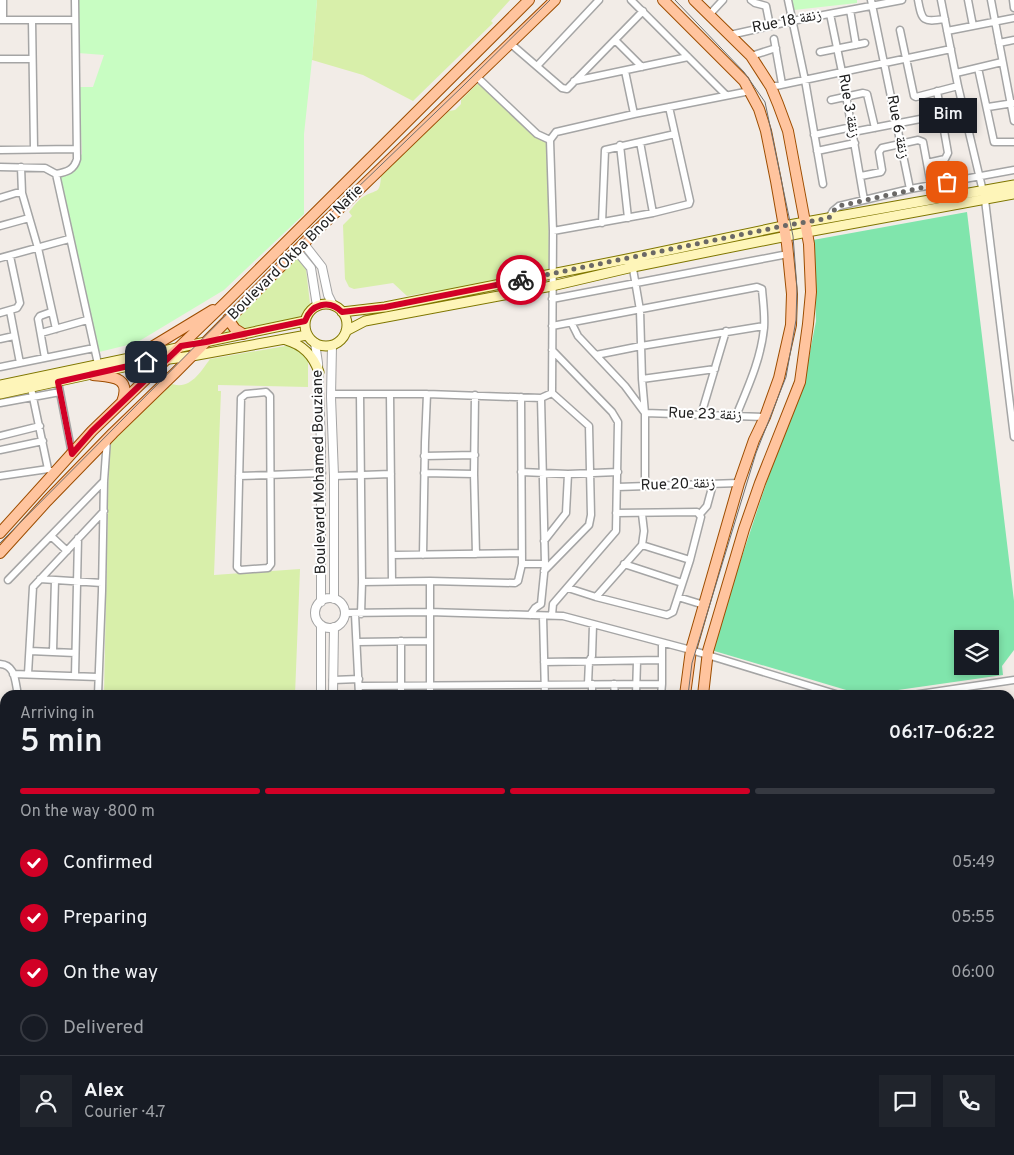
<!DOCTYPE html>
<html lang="en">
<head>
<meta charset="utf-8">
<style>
  :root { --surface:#171b24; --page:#20242c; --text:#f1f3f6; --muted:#9ea1a6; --line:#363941; --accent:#d10026 }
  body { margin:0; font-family:Overpass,"Noto Naskh Arabic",sans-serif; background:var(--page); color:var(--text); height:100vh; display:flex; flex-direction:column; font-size:19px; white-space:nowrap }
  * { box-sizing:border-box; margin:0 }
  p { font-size:16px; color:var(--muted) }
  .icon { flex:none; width:28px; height:28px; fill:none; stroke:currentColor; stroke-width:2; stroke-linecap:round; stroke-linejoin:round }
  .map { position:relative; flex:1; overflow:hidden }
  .details { position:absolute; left:0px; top:690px; width:1015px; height:465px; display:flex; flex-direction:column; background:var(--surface); border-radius:15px 15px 0 0; box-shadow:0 2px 8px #0003 }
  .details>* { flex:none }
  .tools { position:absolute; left:954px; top:630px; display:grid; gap:10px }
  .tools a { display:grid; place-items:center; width:45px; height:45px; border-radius:0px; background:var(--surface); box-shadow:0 2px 8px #0003; font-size:25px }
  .pin { position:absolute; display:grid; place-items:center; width:42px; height:42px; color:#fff; margin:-21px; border-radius:10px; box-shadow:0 2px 8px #0006 }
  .courier { position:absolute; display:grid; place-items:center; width:50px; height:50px; margin:-25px; border:4px solid #d10026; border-radius:50%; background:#fff; color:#222; box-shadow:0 1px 6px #0007 }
  .bubble { position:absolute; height:35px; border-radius:0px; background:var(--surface); box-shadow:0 2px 8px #0003; font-size:16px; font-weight:600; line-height:35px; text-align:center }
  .headline em { font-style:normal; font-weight:600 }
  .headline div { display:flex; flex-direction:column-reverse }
  .headline { display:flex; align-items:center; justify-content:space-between; height:85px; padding:0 20px }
  h1 { font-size:32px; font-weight:600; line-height:38px }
  .bar { display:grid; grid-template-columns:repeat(4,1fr); gap:8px 5px; align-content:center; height:60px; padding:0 20px }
  .bar i { height:6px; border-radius:4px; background:var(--line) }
  .bar .selected { background:var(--accent) }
  .bar p { grid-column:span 4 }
  .line { display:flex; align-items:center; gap:12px; padding:0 20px; border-top:1px solid var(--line) }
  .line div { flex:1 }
  .round { display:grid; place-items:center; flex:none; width:52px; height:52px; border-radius:0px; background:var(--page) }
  ol { padding:0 20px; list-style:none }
  li { display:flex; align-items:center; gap:15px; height:55px }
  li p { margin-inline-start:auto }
  li .icon { padding:5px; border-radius:50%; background:var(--accent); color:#fff; stroke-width:4 }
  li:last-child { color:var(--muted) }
  li i { width:28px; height:28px; border:2px solid var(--line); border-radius:50% }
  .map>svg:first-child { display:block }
  .grass { fill:#d8efaa }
  .park { fill:#c8fdc2 }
  .pitch { fill:#80e5ac; fill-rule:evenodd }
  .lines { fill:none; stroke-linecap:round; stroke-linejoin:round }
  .minor-casing { stroke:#a5a5a5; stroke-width:9 }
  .tertiary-casing { stroke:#a5a5a5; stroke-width:10 }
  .secondary-casing { stroke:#7f7600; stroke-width:11 }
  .primary-casing { stroke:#9d4d00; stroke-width:12 }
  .minor { stroke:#fff; stroke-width:6 }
  .tertiary { stroke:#fff; stroke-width:8 }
  .secondary { stroke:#fef5b9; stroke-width:9 }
  .primary { stroke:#ffc49e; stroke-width:10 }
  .tram { stroke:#6f6f6f; stroke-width:1 }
  .done { stroke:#6a6866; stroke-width:5; stroke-dasharray:0 9 }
  .route { stroke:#d10026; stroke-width:6 }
  .labels { text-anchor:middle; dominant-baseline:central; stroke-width:4; stroke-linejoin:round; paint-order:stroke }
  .street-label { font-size:15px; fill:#212121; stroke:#fff }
</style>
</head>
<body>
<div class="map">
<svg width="1014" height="1155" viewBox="0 0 1014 1155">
  <rect width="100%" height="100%" fill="#f2ece7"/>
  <!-- grass -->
  <path class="grass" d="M 317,0 L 510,0 L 491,21 L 493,23 L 413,101 L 363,75 L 312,60 Z
    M 478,83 L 548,143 L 549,272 L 407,296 L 393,283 L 354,289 L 349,287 L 345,279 L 343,225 L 352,216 L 349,212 C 353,207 358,200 363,197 C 377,188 380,196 381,175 L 449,111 L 455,110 L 461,104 L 461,100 Z
    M 295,256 L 306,269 L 310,304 L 300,317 L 217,334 Z
    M 303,343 L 308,346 L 308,387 L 218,385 L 218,391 L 221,391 L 214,575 L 300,569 L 295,695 L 104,695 L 109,454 L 105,443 L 168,382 C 188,393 200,373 210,359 Z"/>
  <!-- park -->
  <path class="park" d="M 76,0 L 317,0 L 312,60 L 304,134 L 304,214 L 224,290 L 136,343 L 99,352 L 60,176 L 82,154 L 79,87 L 93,87 L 104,55 L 78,53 Z
    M 792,0 L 857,0 L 857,3 L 794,10 Z"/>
  <!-- pitch -->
  <path class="pitch" d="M 967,212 L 1014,601 L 1014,650 L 1002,666 L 1003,675 L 863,695 L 711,650 L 770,472 L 803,388 L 816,321 L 813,240 ZM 962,639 L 990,639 L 990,666 L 962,666 Z"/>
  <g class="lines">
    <!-- minor casing -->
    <g class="minor-casing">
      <path id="minor" d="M 631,0 L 726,95
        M 751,0 L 755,3 L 766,6 L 770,26
        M 788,0 L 805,80 L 823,184
        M 871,0 L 910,189
        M 918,0 C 922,22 923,22 945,19
        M 941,0 L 958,86 L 985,200 L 1014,437
        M 968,0 L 973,26
        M 991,0 L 1014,121
        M 1013,0 L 1014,8
        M 850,10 L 856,45
        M 830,14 L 842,72 L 864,200
        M 709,15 L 723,0
        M 0,20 L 74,20
        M 3,20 L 3,0
        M 32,20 L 34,149
        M 900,30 L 914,96 L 916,97 L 958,86
        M 947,31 L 1014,18
        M 730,35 L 792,21 L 902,0
        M 774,39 L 782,84
        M 615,40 L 642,67
        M 999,43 L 1014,40
        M 511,44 L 562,88 L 567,89 L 643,11
        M 820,52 L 865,43
        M 751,56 L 776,48
        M 0,59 L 32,59
        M 537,66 L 599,0
        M 978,68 L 994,142 L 1014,142
        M 625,71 L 634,114
        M 956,73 L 1002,62
        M 477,77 L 537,134 L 550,140
        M 574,81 L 688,57
        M 771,87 L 951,49
        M 831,100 L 863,93 L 867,94 L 875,128
        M 988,107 L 1014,103
        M 853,132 L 941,115
        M 814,135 L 852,127
        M 640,142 L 653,213
        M 620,145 L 628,218
        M 0,150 L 75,149
        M 817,151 L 855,143
        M 927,163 L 945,159 L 948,153 L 937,91
        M 0,167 L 45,168 L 56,174
        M 21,167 L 22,193 L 38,248 L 56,329
        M 56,174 L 98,364
        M 56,174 C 67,172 74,170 77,159 L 75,0
        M 861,176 L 881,172 L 882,170 L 879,152 L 882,148 L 918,140 L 923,142 L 931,185
        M 0,198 L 16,193 L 22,193
        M 829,218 L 833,211 L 839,206 L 910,189 L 1014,170
        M 602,223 L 605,150 L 675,134
        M 0,226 L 29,218
        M 553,231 L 653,213 L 689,204 L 690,201 L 669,107
        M 0,258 L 69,239
        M 632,263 L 640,310 L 642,379 L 645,413 L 765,417
        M 552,299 L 788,254
        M 10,311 L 20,363
        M 0,313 L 17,308 L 20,303 L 10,256
        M 572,324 L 578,336 L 625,386 L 645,413 L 645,486
        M 552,326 L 757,287 L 762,289 C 763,302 765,315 764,328 C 761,359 748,387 736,416
        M 41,333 L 87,320
        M 0,339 L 14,336
        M 596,355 L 641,346 L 764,326
        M 45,358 L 38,319 L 40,316 L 51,312
        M 0,367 L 94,348
        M 642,379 L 715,369
        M 58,382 L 72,454
        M 31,388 L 48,469 L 55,473
        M 266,392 L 270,396 L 271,564 L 268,568 L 240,570 L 237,567 L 241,398 L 246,394 Z
        M 331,394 L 427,394 L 541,398 L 552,393
        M 360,394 L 362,582 L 361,614
        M 390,394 L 392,581
        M 475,395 L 474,474 L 476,554
        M 0,403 L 60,392
        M 701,415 L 726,331
        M 0,436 L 40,426
        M 0,450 L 43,441
        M 424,456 L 475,455
        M 521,472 L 568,474 L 618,472
        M 424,473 L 474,474
        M 0,476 L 48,469
        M 239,476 L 322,473
        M 334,476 L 391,474
        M 617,487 L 739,483
        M 700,514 L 707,506 L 713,484
        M 51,536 L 67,551
        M 544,541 L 566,513 L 568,474
        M 642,545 L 690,560
        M 392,555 L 522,553
        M 423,555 L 425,442 L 427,394
        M 522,564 L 545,564
        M 624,564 L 682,583
        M 544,571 L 589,525 L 591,515 L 589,426 L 552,393 L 553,231 L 550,140 L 556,132 L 634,114 L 750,91
        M 40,579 L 102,583
        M 8,580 L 104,481
        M 430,581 L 430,695
        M 362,582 L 430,581 L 515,583 L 518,581 L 522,564 L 521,397
        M 568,588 L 596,597 L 667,615 L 673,612 L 690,560 L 701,517 L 697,512 L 616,513
        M 596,597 L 642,545 L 644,531 L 642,514
        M 678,597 L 704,605
        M 345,613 L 429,612 L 563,616 L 691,650 L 839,695
        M 355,614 L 359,695
        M 530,615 L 535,608 L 541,604 L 545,564 L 541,398
        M 552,615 L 553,604 L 616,531 L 618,422 L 612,412 L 552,350
        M 543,616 L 545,695
        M 357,642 L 429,641
        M 30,651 L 75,653
        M 53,651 L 55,580
        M 544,662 L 662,660
        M 0,664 C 16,665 15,682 18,695
        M 13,674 L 98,677
        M 28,674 L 33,587 L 104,511
        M 75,676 L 78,538
        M 333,680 L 359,679
        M 588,684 L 589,661 L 592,656 L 593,625
        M 592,684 L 592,695
        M 614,684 L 615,695
        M 359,686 L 662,684 L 662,644
        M 98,695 L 102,591 L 104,481 L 107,439
        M 401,695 L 401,641
        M 636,695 L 637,661
        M 661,695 L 662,684
        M 913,695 L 1014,680
        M 0,740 L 5,733
        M 0,774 L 5,770
        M 0,792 L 5,793
        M 0,817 L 5,817
        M 0,864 L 5,864
        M 0,890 L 5,889
        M 0,917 L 5,917
        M 1010,970 L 1014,968
        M 0,982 L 5,982
        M 0,1017 L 5,1017
        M 1010,1021 L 1014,1020
        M 1010,1065 L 1014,1064
        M 1010,1074 L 1014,1106
        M 1,1111 L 1,1155
        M 1010,1128 L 1014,1128
        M 32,1150 L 33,1155
        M 122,1150 L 123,1155
        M 134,1150 L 139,1155
        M 164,1150 L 167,1155
        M 187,1150 L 189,1155
        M 241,1150 L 241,1155
        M 530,1150 L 530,1155
        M 669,1150 L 670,1155
        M 766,1150 L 766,1155
        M 818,1150 L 818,1155
        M 915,1150 L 915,1155
        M 965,1150 L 966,1155
        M 277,1155 L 277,1150
        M 352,1155 L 352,1150
        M 617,1155 L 628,1150
        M 863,1155 L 863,1150
        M 995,1155 L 1014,1153"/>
    </g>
    <!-- tertiary casing -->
    <g class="tertiary-casing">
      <path id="tertiary" d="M 304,244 L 322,267 L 328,295 L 333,305
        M 297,251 L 311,268 L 317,306
        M 315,343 L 318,363 L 321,444 L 321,602
        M 332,345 L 331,397 L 334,476 L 334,599
        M315 613a15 15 0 1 1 30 0a15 15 0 1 1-30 0Z
        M 321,695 L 321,625
        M 333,695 L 334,627
        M 317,1150 L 317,1155
        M 330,1150 L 330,1155"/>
    </g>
    <!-- secondary casing -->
    <g class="secondary-casing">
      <path id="secondary" d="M305 325a21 21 0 1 1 42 0a21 21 0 1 1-42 0Z
        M 342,312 L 385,307 L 632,258 L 783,226 L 1014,185
        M 346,331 L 365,321 L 552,286 L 633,267 L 807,232 L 1014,194
        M 286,340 C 303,345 313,355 319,372
        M 0,385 L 305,321
        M 0,394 L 147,362 L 192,356 L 307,335"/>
    </g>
    <!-- primary casing -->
    <g class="primary-casing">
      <path id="primary" d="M 663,0 L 744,81 L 759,109 L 766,131 L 776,181 L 787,244 L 792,294 L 791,325 L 779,378 L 765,417 L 754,440 L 739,483 L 691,650 L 685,695
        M 694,0 L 751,56 L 771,87 L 778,104 L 788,131 L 805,222 L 809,244 L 811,292 L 808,324 L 800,382 L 760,483 L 744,529 L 708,651 L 703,695
        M 228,319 L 235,329 L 243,334
        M 137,356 L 213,310
        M 93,375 C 111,377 132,376 122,402
        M 0,533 L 92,431 L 226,302 L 529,0
        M 0,553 L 47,501 L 113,433 L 175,373 L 311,236 L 555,0
        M 694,1150 L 695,1155
        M 713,1150 L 714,1155"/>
    </g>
    <!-- minor -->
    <use href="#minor" class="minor"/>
    <!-- tertiary -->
    <use href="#tertiary" class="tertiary"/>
    <!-- secondary -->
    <use href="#secondary" class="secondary"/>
    <!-- primary -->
    <use href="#primary" class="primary"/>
    <!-- tram -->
    <path class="tram" d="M 675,0 L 744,72 L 765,102 L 793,236 L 797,288 L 796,320 L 786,377 L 756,453 L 692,663 L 688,695
      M 0,543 L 244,297 L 463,86 L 550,0
      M 707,1150 L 707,1155"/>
  </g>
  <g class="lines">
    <!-- done -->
    <path class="done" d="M 521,280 L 783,226 L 829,218 L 833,211 L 839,206 L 947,182"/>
    <!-- route -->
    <path class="route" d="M 146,362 L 58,382 L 72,454 L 92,431 L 181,346 L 206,342 L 305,321 C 311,304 329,299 342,312 L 385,307 L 521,280"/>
  </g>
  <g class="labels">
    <!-- street labels -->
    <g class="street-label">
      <text transform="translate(787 22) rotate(-11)">Rue 18 زنقة</text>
      <text transform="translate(848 106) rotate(80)">Rue 3 زنقة</text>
      <text transform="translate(897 127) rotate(79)">Rue 6 زنقة</text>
      <text transform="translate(296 253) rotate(-45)">Boulevard Okba Bnou Nafie</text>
      <text transform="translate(705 415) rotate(2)">Rue 23 زنقة</text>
      <text transform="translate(320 472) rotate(-91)">Boulevard Mohamed Bouziane</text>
      <text transform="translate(678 485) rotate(-2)">Rue 20 زنقة</text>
    </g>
  </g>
</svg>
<div class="tools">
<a><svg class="icon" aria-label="layers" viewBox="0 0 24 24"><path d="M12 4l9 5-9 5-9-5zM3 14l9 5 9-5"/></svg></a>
</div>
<div class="pin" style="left:947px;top:182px;background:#ea580c"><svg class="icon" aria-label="bag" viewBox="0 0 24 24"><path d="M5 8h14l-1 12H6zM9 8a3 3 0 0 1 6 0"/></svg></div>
<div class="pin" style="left:146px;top:362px;background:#1f2937"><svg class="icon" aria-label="home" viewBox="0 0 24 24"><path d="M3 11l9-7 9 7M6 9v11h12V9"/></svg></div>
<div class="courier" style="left:521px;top:280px"><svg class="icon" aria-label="bike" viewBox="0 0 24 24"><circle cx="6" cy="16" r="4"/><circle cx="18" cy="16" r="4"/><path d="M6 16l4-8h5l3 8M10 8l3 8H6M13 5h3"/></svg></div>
<div class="bubble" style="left:919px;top:98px;width:58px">Bim</div>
<section class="details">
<div class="headline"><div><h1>5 min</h1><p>Arriving in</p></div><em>06:17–06:22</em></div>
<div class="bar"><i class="selected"></i><i class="selected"></i><i class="selected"></i><i></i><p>On the way · 800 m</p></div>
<ol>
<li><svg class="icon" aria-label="check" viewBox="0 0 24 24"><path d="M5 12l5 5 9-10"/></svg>Confirmed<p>05:49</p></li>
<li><svg class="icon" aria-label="check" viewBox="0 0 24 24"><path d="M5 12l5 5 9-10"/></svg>Preparing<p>05:55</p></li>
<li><svg class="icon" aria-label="check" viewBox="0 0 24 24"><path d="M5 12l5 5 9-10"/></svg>On the way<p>06:00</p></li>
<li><i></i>Delivered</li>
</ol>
<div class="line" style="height:90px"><a class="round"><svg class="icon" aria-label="person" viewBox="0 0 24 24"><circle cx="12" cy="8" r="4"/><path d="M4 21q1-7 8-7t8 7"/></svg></a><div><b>Alex</b><p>Courier · 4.7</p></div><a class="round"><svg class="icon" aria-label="chat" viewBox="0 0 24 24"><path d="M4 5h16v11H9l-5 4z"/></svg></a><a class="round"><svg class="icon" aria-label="phone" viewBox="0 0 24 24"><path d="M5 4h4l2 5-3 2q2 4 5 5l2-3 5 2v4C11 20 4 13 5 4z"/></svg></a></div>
</section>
</div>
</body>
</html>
